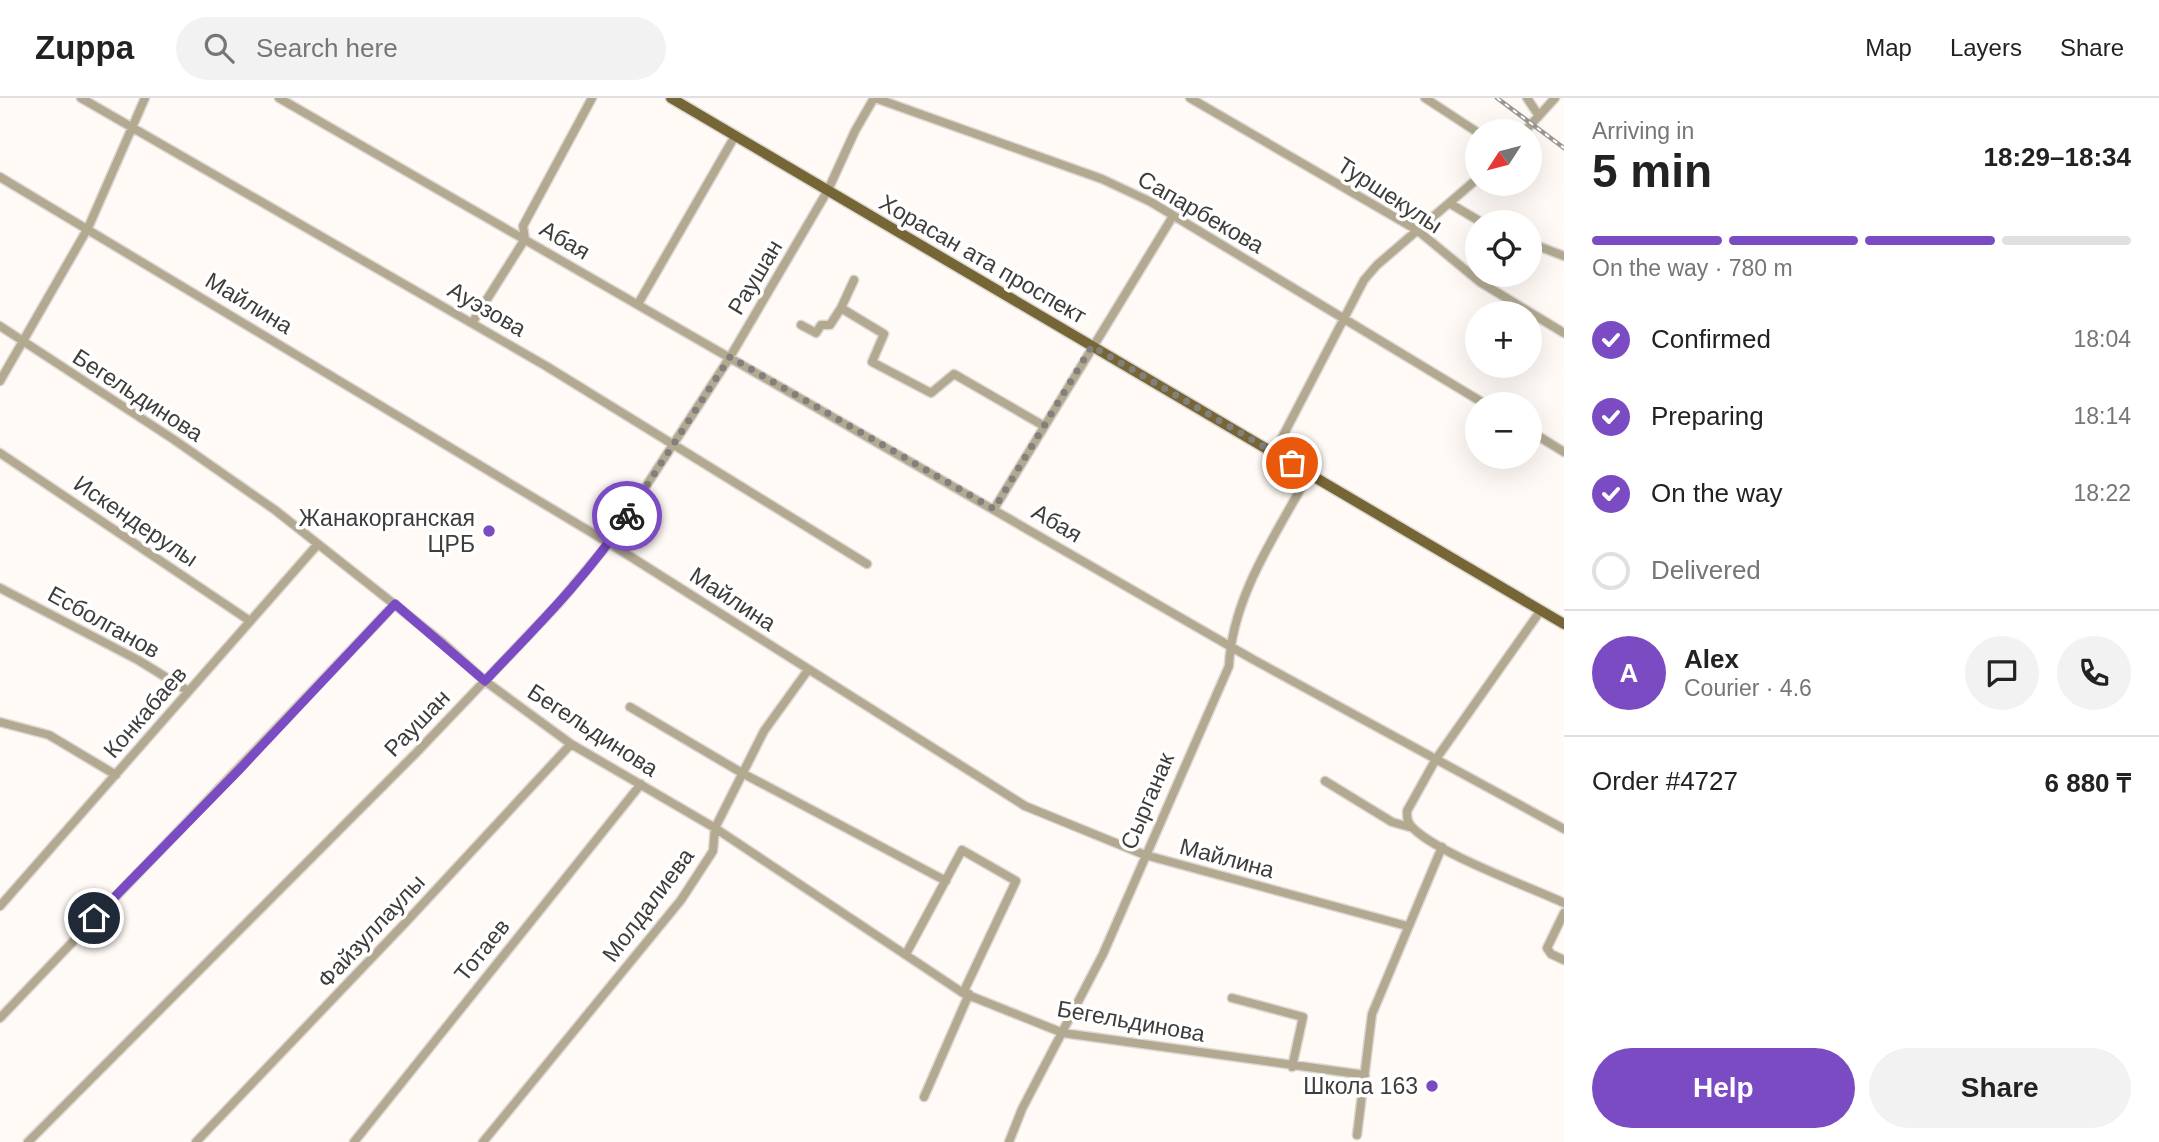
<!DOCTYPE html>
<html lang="en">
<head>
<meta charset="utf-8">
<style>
  :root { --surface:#fff; --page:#f2f2f2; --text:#222; --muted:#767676; --line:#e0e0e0; --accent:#7a4bc3 }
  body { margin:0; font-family:Arial,sans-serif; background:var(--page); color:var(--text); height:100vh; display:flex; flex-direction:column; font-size:26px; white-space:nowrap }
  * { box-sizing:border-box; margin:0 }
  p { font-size:23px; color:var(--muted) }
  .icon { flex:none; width:38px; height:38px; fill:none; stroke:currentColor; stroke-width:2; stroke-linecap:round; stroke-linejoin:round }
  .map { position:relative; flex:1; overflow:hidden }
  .details { display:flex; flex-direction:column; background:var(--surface); width:595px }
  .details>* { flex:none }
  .needle { width:46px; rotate:234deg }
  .controls { position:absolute; left:1465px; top:21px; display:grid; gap:14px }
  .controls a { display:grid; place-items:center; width:77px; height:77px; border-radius:50%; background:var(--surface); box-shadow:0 7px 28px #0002; font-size:35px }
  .pin { position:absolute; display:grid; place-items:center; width:60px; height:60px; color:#fff; margin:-30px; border:4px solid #fff; border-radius:50%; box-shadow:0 2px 7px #0007 }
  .courier { position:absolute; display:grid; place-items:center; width:70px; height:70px; margin:-35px; border:5px solid #7a4bc3; border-radius:50%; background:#fff; color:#222; box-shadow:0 2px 9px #0007 }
  .overview em { font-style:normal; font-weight:700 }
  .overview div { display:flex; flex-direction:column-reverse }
  .overview { display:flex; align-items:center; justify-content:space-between; height:119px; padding:0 28px }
  h1 { font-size:46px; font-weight:700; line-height:52px }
  .bar { display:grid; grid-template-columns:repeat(4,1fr); gap:10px 7px; align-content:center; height:84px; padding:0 28px }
  .bar i { height:9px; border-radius:5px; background:var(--line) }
  .bar .current { background:var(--accent) }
  .bar p { grid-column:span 4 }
  .line { display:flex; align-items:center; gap:18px; padding:0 28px; border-top:2px solid var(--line) }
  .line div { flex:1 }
  .round { display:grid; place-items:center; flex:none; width:74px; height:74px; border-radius:37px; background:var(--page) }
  ol { padding:0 28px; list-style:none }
  li { display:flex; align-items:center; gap:21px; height:77px }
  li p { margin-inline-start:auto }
  li .icon { padding:7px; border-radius:50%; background:var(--accent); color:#fff; stroke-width:4 }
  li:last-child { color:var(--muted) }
  li i { width:38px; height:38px; border:4px solid var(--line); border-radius:50% }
  .button { display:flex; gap:14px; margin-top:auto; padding:14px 28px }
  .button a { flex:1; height:80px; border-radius:42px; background:var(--accent); color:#fff; font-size:28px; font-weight:700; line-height:80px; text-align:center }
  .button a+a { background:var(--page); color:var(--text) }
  header { display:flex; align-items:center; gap:42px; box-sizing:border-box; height:98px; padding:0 35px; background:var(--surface); border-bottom:2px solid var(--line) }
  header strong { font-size:33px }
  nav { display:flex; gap:38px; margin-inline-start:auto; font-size:24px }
  .search { width:490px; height:63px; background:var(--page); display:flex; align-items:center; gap:18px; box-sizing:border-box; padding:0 24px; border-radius:38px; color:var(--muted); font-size:26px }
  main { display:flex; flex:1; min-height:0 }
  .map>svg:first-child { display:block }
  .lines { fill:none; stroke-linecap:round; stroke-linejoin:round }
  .minor-casing { stroke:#dcd8d4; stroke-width:11 }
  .major-casing { stroke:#dcd8d4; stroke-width:13 }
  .minor { stroke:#b2a990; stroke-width:8 }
  .major { stroke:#766636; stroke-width:10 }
  .rail-casing { stroke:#9a9794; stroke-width:4.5 }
  .rail { stroke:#fff; stroke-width:2; stroke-dasharray:5; stroke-linecap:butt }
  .done { stroke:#827f7c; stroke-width:7; stroke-dasharray:0 12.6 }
  .route { stroke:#7a4bc3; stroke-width:9 }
  .poi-dot { fill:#7a4bc3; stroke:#fff; stroke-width:2.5 }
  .labels { text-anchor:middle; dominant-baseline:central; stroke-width:7; stroke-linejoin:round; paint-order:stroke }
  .street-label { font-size:23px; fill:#3e3d3b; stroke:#fff }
  .poi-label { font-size:23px; fill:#3e3d3b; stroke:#fff; text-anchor:end }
</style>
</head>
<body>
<header>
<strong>Zuppa</strong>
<div class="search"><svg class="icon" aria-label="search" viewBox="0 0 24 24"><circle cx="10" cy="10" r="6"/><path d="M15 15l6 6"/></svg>Search here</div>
<nav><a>Map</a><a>Layers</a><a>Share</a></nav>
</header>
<main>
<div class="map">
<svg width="1564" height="1044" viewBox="0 0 1564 1044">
  <rect width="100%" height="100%" fill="#fffaf6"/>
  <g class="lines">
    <!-- minor casing -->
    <g class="minor-casing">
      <path id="minor" d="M 81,0 L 546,268 L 867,466
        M 279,0 L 1254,562 L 1564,731
        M 875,0 L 1102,81 L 1151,104 L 1485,306
        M 1190,0 L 1417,132 L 1480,184 L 1564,235
        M 1425,0 L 1477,34
        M 1527,0 L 1539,18
        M 1525,33 L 1555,0
        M 0,79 L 609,445 L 1025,708 L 1145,757 L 1407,828
        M 1449,105 L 1481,124
        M 1530,145 L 1564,158
        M 638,206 L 735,38
        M 841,210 L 854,182
        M 472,225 L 525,141 L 523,128 L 592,0
        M 801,227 L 816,235 L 821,227 L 830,227 L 841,210 L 884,236 L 872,264 L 931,295 L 954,276 L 1044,328
        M 0,228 L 173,341 L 275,412 L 442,544 L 485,583 L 571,646 L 715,730 L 963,895 L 1063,935 L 1365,977
        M 0,283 L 88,130 L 145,0
        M 1530,333 L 1564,354
        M 0,355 L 250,523
        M 1274,355 L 1364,182 L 1377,167 L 1477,81
        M 994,411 L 1173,118
        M 0,490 L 138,562 L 188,593
        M 1541,512 L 1436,661 L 1407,713 C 1407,719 1407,723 1411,728 C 1435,755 1528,788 1564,805
        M 630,609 L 742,675 L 946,783
        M 0,624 L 49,637 L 116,677
        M 1325,683 L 1392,724 L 1413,730
        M 0,808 L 318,446
        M 1564,815 L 1547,850 L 1551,856 L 1564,862
        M 906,856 L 962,752 L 1016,783 L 963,895
        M 1232,900 L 1303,919 L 1292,969
        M 0,920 L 395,506
        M 924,999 L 969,896
        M 1357,1037 L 1372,916 L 1442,749
        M 28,1044 L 416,655 L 558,506 L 609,445 L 730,259 L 828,92 L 855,33 L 874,0
        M 196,1044 L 406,824 L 571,646
        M 354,1044 L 641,686
        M 483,1044 L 681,802 L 713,753 L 715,730 L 764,633 L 808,572
        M 1009,1044 L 1022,1011 L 1103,856 L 1229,568 C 1232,498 1277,435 1309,376"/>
    </g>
    <!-- major casing -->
    <g class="major-casing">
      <path id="major" d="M 671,0 L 1564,526"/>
    </g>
    <!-- minor -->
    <use href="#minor" class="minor"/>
    <!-- major -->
    <use href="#major" class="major"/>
    <!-- rail casing -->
    <g class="rail-casing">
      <path id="rail" d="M 1497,0 L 1564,50"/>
    </g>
    <!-- rail -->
    <use href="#rail" class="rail"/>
  </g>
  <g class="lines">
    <!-- done -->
    <path class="done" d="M 627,418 L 730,259 L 994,411 L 1092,248 L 1292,365"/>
    <!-- route -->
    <path class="route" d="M 94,820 L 239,672 L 395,506 L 485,583 C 535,530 587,479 627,418"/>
  </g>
  <!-- markers -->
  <g class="poi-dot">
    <circle cx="489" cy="433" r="7"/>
    <circle cx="1432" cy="988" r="7"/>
  </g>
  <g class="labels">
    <!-- street labels -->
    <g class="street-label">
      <text transform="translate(1390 97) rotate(33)">Туршекулы</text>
      <text transform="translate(1201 114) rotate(30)">Сапарбекова</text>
      <text transform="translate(565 142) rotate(30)">Абая</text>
      <text transform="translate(983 161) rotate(30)">Хорасан ата проспект</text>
      <text transform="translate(755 179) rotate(-59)">Раушан</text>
      <text transform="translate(249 205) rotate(31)">Майлина</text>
      <text transform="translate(487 211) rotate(30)">Ауэзова</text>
      <text transform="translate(138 297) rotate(33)">Бегельдинова</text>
      <text transform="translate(136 423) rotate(34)">Искендерулы</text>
      <text transform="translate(1057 425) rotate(30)">Абая</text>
      <text transform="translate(733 501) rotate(33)">Майлина</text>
      <text transform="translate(104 524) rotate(29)">Есболганов</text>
      <text transform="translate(145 614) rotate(-49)">Конкабаев</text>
      <text transform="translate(417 625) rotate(-46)">Раушан</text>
      <text transform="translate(593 632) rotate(33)">Бегельдинова</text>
      <text transform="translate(1147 703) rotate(-67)">Сырганак</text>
      <text transform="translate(1227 760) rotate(15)">Майлина</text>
      <text transform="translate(648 807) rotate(-53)">Молдалиева</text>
      <text transform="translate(371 833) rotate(-47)">Файзуллаулы</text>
      <text transform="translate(482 852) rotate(-51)">Тотаев</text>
      <text transform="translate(1131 923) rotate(10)">Бегельдинова</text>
    </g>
    <!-- poi labels -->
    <g class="poi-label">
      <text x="475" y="420">Жанакорганская<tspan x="475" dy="26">ЦРБ</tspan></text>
      <text x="1418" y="988">Школа 163</text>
    </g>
  </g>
</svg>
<div class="controls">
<a><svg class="needle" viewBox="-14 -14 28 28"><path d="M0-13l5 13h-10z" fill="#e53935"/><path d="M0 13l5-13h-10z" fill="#767676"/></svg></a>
<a><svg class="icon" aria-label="locate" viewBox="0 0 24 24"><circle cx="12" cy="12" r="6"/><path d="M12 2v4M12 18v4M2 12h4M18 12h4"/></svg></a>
<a>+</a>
<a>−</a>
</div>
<div class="pin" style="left:1292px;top:365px;background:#ea580c"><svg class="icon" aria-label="bag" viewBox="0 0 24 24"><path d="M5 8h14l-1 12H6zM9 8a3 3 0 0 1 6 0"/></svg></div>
<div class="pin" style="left:94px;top:820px;background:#1f2937"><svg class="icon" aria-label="home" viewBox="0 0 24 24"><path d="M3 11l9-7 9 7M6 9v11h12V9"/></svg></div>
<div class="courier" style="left:627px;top:418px"><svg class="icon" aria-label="bike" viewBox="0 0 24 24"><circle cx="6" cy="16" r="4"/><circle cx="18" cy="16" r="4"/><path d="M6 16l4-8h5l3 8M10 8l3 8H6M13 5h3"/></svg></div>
</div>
<section class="details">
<div class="overview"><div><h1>5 min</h1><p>Arriving in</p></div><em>18:29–18:34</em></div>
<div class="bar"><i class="current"></i><i class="current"></i><i class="current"></i><i></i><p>On the way · 780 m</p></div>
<ol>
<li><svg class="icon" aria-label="check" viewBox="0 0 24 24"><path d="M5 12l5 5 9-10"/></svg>Confirmed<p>18:04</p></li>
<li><svg class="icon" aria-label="check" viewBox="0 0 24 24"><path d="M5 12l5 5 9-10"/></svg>Preparing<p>18:14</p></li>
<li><svg class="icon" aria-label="check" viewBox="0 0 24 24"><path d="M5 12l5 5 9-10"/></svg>On the way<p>18:22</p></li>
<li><i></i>Delivered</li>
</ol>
<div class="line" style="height:126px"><b class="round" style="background:var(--accent);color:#fff">A</b><div><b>Alex</b><p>Courier · 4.6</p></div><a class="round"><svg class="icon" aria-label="chat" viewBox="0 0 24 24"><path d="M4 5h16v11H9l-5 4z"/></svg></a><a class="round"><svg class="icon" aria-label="phone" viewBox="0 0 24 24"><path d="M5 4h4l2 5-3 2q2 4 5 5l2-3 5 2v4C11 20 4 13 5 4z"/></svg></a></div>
<div class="line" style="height:91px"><div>Order #4727</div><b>6 880 ₸</b></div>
<div class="button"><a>Help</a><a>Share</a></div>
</section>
</main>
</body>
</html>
